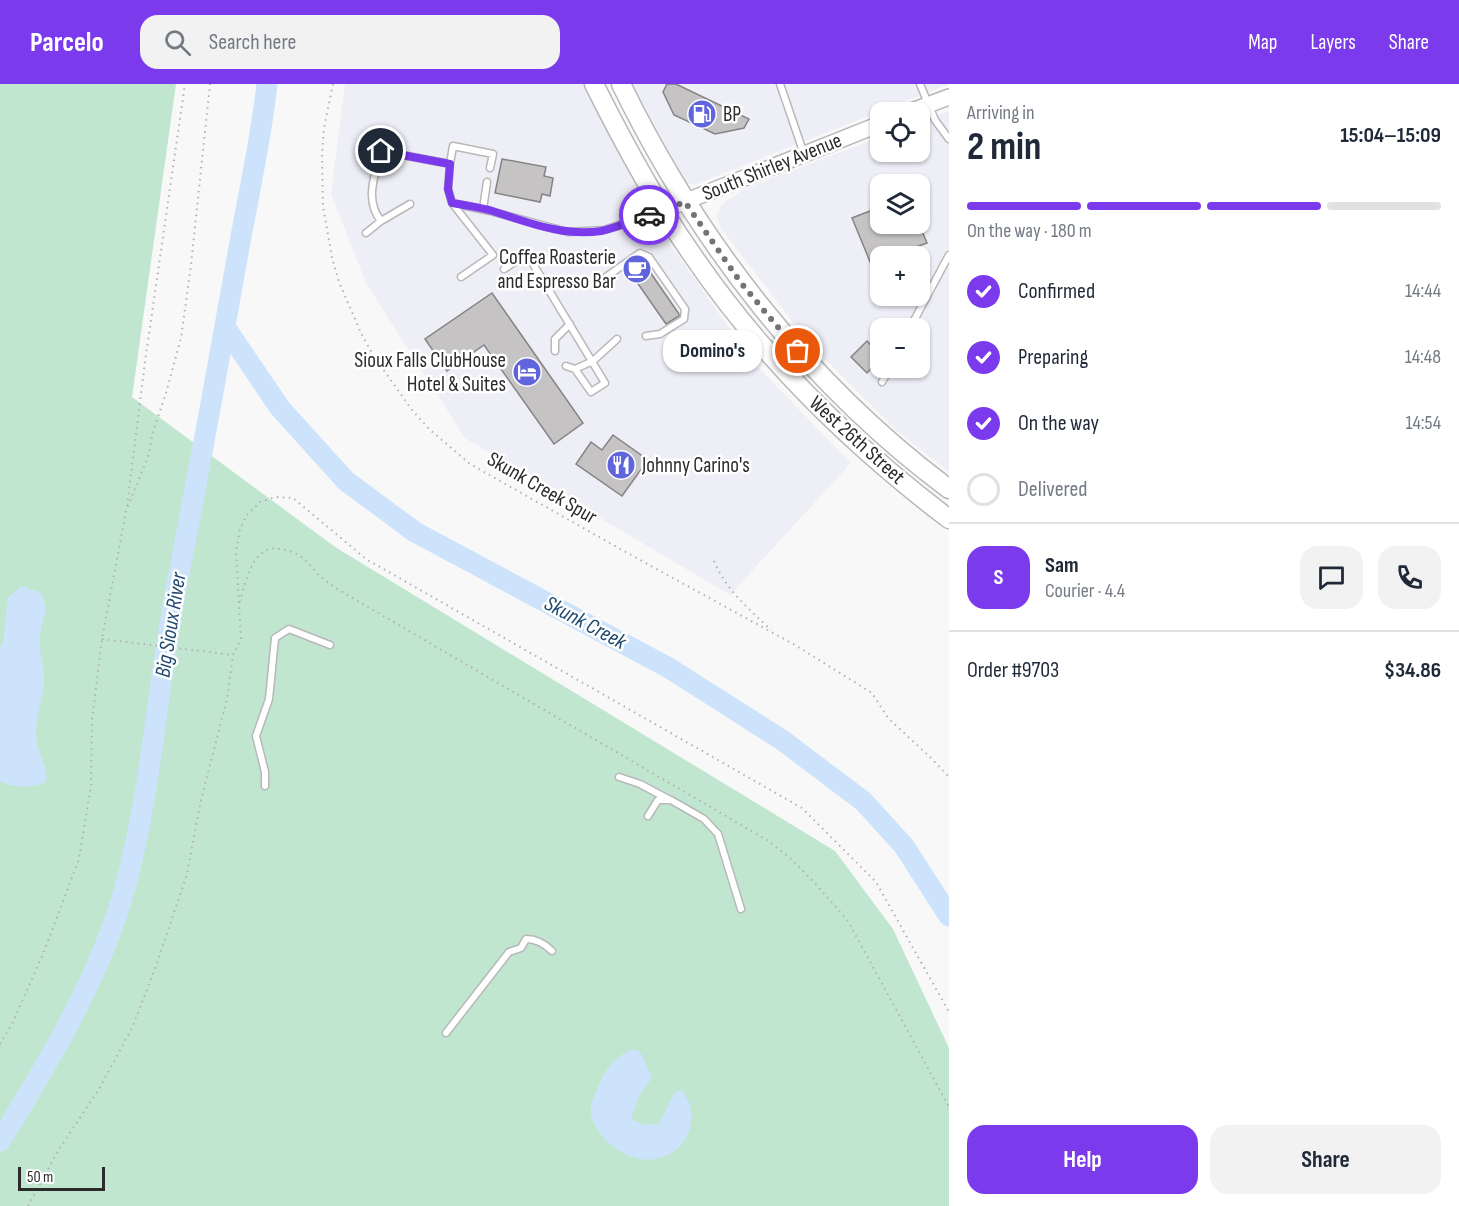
<!DOCTYPE html>
<html lang="en">
<head>
<meta charset="utf-8">
<style>
  :root { --surface:#fff; --page:#f2f2f3; --text:#1f2937; --muted:#747a83; --line:#e0e1e3; --accent:#7c3aed }
  body { margin:0; font-family:"Sofia Sans Condensed",sans-serif; background:var(--page); color:var(--text); height:100vh; display:flex; flex-direction:column; font-size:22px; white-space:nowrap }
  * { box-sizing:border-box; margin:0 }
  p { font-size:20px; color:var(--muted) }
  .icon { flex:none; width:33px; height:33px; fill:none; stroke:currentColor; stroke-width:2; stroke-linecap:round; stroke-linejoin:round }
  .map { position:relative; flex:1; overflow:hidden }
  .drawer { display:flex; flex-direction:column; background:var(--surface); width:510px }
  .drawer>* { flex:none }
  .buttons { position:absolute; left:870px; top:18px; display:grid; gap:12px }
  .buttons a { display:grid; place-items:center; width:60px; height:60px; border-radius:12px; background:var(--surface); box-shadow:0 2px 4px #0004; font-size:30px }
  .scale { position:absolute; left:18px; bottom:15px; width:87px; box-sizing:border-box; padding-left:6px; border:3px solid #2b2b2c; border-top:0; font-size:16px; line-height:21px; white-space:nowrap; color:#2b2b2c; -webkit-text-stroke:4px #fff; paint-order:stroke }
  .pin { position:absolute; display:grid; place-items:center; width:51px; height:51px; color:#fff; margin:-26px; border:3px solid #fff; border-radius:50%; box-shadow:0 2px 6px #0007 }
  .courier { position:absolute; display:grid; place-items:center; width:60px; height:60px; margin:-30px; border:4px solid #7c3aed; border-radius:50%; background:#fff; color:#222; box-shadow:0 2px 8px #0007 }
  .bubble { position:absolute; height:42px; border-radius:18px; background:var(--surface); box-shadow:0 2px 4px #0004; font-size:20px; font-weight:700; line-height:42px; text-align:center }
  .headline em { font-style:normal; font-weight:700 }
  .headline div { display:flex; flex-direction:column-reverse }
  .headline { display:flex; align-items:center; justify-content:space-between; height:102px; padding:0 18px }
  h1 { font-size:39px; font-weight:700; line-height:45px }
  .bar { display:grid; grid-template-columns:repeat(4,1fr); gap:9px 6px; align-content:center; height:72px; padding:0 18px }
  .bar i { height:8px; border-radius:4px; background:var(--line) }
  .bar .on { background:var(--accent) }
  .bar p { grid-column:span 4 }
  .line { display:flex; align-items:center; gap:15px; padding:0 18px; border-top:2px solid var(--line) }
  .line div { flex:1 }
  .round { display:grid; place-items:center; flex:none; width:63px; height:63px; border-radius:18px; background:var(--page) }
  ol { padding:0 18px; list-style:none }
  li { display:flex; align-items:center; gap:18px; height:66px }
  li p { margin-inline-start:auto }
  li .icon { padding:6px; border-radius:50%; background:var(--accent); color:#fff; stroke-width:4 }
  li:last-child { color:var(--muted) }
  li i { width:33px; height:33px; border:3px solid var(--line); border-radius:50% }
  .button { display:flex; gap:12px; margin-top:auto; padding:12px 18px }
  .button a { flex:1; height:69px; border-radius:18px; background:var(--accent); color:#fff; font-size:24px; font-weight:700; line-height:69px; text-align:center }
  .button a+a { background:var(--page); color:var(--text) }
  header { display:flex; align-items:center; gap:36px; box-sizing:border-box; height:84px; padding:0 30px; background:var(--accent); color:#fff }
  header strong { font-size:28px }
  nav { display:flex; gap:33px; margin-inline-start:auto; font-size:21px }
  .search { width:420px; height:54px; background:var(--page); display:flex; align-items:center; gap:15px; box-sizing:border-box; padding:0 21px; border-radius:18px; color:var(--muted); font-size:22px }
  main { display:flex; flex:1; min-height:0 }
  .map>svg:first-child { display:block }
  .built { fill:#eeeef7; fill-rule:evenodd }
  .green { fill:#c0e6d0 }
  .water { fill:#cce3fb }
  .lines { fill:none; stroke-linecap:round; stroke-linejoin:round }
  .river { stroke:#cce3fb; stroke-width:21 }
  .building { fill:#c5c3c4; stroke:#858384; stroke-width:1.5 }
  .service-casing { stroke:#b8b8b9; stroke-width:9 }
  .tertiary-casing { stroke:#b8b8b9; stroke-width:18 }
  .primary-casing { stroke:#b8b8b9; stroke-width:21 }
  .path { stroke:#b1b1b2; stroke-width:2; stroke-dasharray:1.5 4.5; stroke-linecap:butt }
  .service { stroke:#fff; stroke-width:6 }
  .tertiary { stroke:#fff; stroke-width:15 }
  .primary { stroke:#fff; stroke-width:18 }
  .done { stroke:#737374; stroke-width:6; stroke-dasharray:0 10.8 }
  .route { stroke:#7c3aed; stroke-width:8 }
  .labels { text-anchor:middle; dominant-baseline:central; stroke-width:5; stroke-linejoin:round; paint-order:stroke }
  .poi-label { font-size:21px; fill:#2b2b2c; stroke:#fff; text-anchor:start }
  .street-label { font-size:21px; fill:#2b2b2c; stroke:#fff }
  .water-label { font-size:22px; font-style:italic; fill:#1f4970; stroke:#fff }
</style>
</head>
<body>
<header>
<strong>Parcelo</strong>
<div class="search"><svg class="icon" aria-label="search" viewBox="0 0 24 24"><circle cx="10" cy="10" r="6"/><path d="M15 15l6 6"/></svg>Search here</div>
<nav><a>Map</a><a>Layers</a><a>Share</a></nav>
</header>
<main>
<div class="map">
<svg width="949" height="1122" viewBox="0 0 949 1122">
  <rect width="100%" height="100%" fill="#f8f8f9"/>
  <!-- built -->
  <path class="built" d="M 345,0 L 586,0 L 664,151 L 715,224 L 758,283 L 851,379 L 730,511 L 465,354 L 366,199 L 331,110 Z
    M 631,0 L 949,0 L 694,101 L 686,98 Z
    M 949,27 L 949,388 L 897,347 L 807,257 L 720,143 L 717,132 L 721,121 L 744,105 L 880,53 L 880,68 L 920,68 L 920,38 ZM 880,100 L 920,100 L 920,140 L 880,140 ZM 880,172 L 920,172 L 920,212 L 880,212 ZM 880,244 L 920,244 L 920,284 L 880,284 Z"/>
  <!-- green -->
  <path class="green" d="M 0,0 L 176,0 L 132,313 L 335,463 L 835,767 L 893,845 L 949,964 L 949,1122 L 0,1122 Z"/>
  <!-- water -->
  <path class="water" d="M 21,502 L 40,508 C 51,528 42,533 40,552 C 38,566 44,580 44,594 C 44,611 37,628 36,645 C 34,665 50,685 46,698 C 30,704 17,704 0,698 L 0,564 L 3,557 L 8,514 Z
    M 635,965 L 642,971 L 652,994 L 639,1012 L 631,1035 L 644,1041 L 659,1040 L 674,1010 L 682,1005 C 684,1010 689,1016 690,1022 C 697,1054 672,1080 640,1075 C 620,1071 594,1051 591,1030 C 590,1020 594,1012 598,1003 C 606,984 615,971 635,965 Z"/>
  <g class="lines">
    <!-- river -->
    <path class="river" d="M 225,243 L 280,324 L 346,397 L 415,448 L 669,584 L 782,656 L 863,717 L 904,762 L 949,832
      M 0,1057 C 50,976 101,892 126,800 C 153,698 158,592 179,489 C 200,383 219,276 238,169 C 248,113 261,56 267,0"/>
  </g>
  <!-- building -->
  <path class="building" d="M 667,0 L 676,0 L 749,35 L 744,44 L 715,50 L 674,31 L 663,8 Z
    M 502,75 L 546,83 L 544,92 L 553,94 L 550,112 L 542,110 L 540,118 L 495,109 Z
    M 880,123 L 880,140 L 919,140 L 927,159 L 891,172 L 880,172 L 880,177 L 871,180 L 852,134 Z
    M 641,175 L 679,230 L 679,232 L 666,240 L 627,184 Z
    M 492,209 L 583,339 L 554,360 L 484,261 L 447,287 L 425,255 Z
    M 867,257 L 880,271 L 880,275 L 867,289 L 851,273 Z
    M 613,351 L 648,376 L 622,412 L 576,380 L 591,358 L 602,366 Z"/>
  <g class="lines">
    <!-- service casing -->
    <g class="service-casing">
      <path id="service" d="M 780,0 L 804,70
        M 920,0 L 935,36 L 949,55
        M 450,80 L 453,62 L 493,70 L 490,84
        M 452,119 L 490,127 L 568,148 L 604,146 L 661,127
        M 410,120 L 381,137 C 364,116 375,91 381,67 L 450,80 L 448,105 L 452,119 L 493,171 L 461,193
        M 483,125 L 487,98
        M 366,149 L 381,137
        M 504,185 L 527,170 L 605,299 L 591,308 L 575,285
        M 606,193 L 640,169 L 649,173 L 685,225 L 684,235 L 660,250 L 646,252
        M 910,244 L 949,171
        M 555,267 L 555,255 L 570,240
        M 566,282 L 575,285 L 593,277 L 617,255
        M 882,298 L 890,284
        M 619,693 L 640,700 L 670,716
        M 265,702 L 265,688 L 256,652 L 269,615 L 275,554 L 289,545 L 330,561
        M 648,732 L 658,716 L 671,716 L 704,735 L 718,750 L 741,825
        M 446,949 L 509,868 L 521,864 L 526,855 C 537,855 545,860 552,867"/>
    </g>
    <!-- tertiary casing -->
    <g class="tertiary-casing">
      <path id="tertiary" d="M 909,28 L 949,13
        M 664,126 L 880,40"/>
    </g>
    <!-- primary casing -->
    <g class="primary-casing">
      <path id="primary" d="M 594,0 C 623,58 654,116 691,169 C 761,272 850,360 949,435
        M 621,0 C 698,158 808,300 949,405"/>
    </g>
    <!-- path -->
    <path class="path" d="M 333,0 L 324,44 L 322,70 L 323,122 L 332,174 L 339,198 L 361,249 L 373,271 L 412,326 L 429,345 L 470,380 L 631,471 L 795,561 L 872,609 L 888,634 L 931,674 L 949,693
      M 127,422 L 145,278 L 185,0
      M 714,477 C 726,506 749,525 771,546
      M 240,518 C 245,499 253,459 280,465 C 289,466 299,470 305,476 C 311,481 315,488 321,493 C 328,499 336,504 344,509 L 767,756 L 791,775 L 813,797 L 848,837 L 949,1023
      M 102,555 L 233,571
      M 0,960 L 12,940 L 43,870 L 79,775 L 91,701 L 92,636 L 102,555 L 126,427 L 148,373 L 153,348 L 166,309 L 181,254 L 191,181 L 210,0
      M 28,1122 L 58,1067 L 99,1005 L 132,944 L 155,885 L 187,790 L 201,716 L 227,615 L 233,571 L 241,555 L 236,467 L 240,445 L 246,432 L 260,418 L 275,413 L 293,414 L 366,475 L 802,724 L 876,798 L 949,928"/>
    <!-- service -->
    <use href="#service" class="service"/>
    <!-- tertiary -->
    <use href="#tertiary" class="tertiary"/>
    <!-- primary -->
    <use href="#primary" class="primary"/>
  </g>
  <g class="lines">
    <!-- done -->
    <path class="done" d="M 649,131 L 685,118 L 741,199 L 798,267"/>
    <!-- route -->
    <path class="route" d="M 381,67 L 450,80 L 448,105 L 452,119 C 464,121 477,123 489,126 C 525,137 562,153 601,147 C 617,144 634,136 649,131"/>
  </g>
  <!-- icons -->
  <defs>
    <g id="fuel-disc" transform="scale(1.5)"><circle r="9.5" fill="#6165dd" stroke="#fff"/><path d="M-5.5-6h7V0h2V4h1.3V-2.5L3-4.5l.8-.8L6-3V5H2.5V1h-1V6h-7ZM-4.2-4.7v3.2H.2V-4.7Z" fill="#fff"/></g>
    <g id="cafe-disc" transform="scale(1.5)"><circle r="9.5" fill="#6165dd" stroke="#fff"/><path d="M-5.5-4.5H6V0H3Q3 3.5 0 3.5H-2.5Q-5.5 3.5-5.5 0ZM3-3.2v2h1.7v-2ZM-6 4.5H4V6H-6Z" fill="#fff"/></g>
    <g id="hotel-disc" transform="scale(1.5)"><circle r="9.5" fill="#6165dd" stroke="#fff"/><path d="M-6-4.5h1.5V1H6V5H4.5V3h-9V5H-6ZM-4 0a1.8 1.8 0 1 1 3.6 0ZM.5 0V-2.5h3Q6-2.5 6 0Z" fill="#fff"/></g>
    <g id="restaurant-disc" transform="scale(1.5)"><circle r="9.5" fill="#6165dd" stroke="#fff"/><path d="M-5-6h1v4h1v-4h1v4h1v-4h1v5L-1.5 .5V6h-2V.5L-5-1ZM5-6V6H3V1.5H1.5Q1.5-4 5-6Z" fill="#fff"/></g>
  </defs>
  <g fill-rule="evenodd">
    <use href="#fuel-disc" x="702" y="30"/>
    <use href="#cafe-disc" x="637" y="185"/>
    <use href="#hotel-disc" x="527" y="288"/>
    <use href="#restaurant-disc" x="621" y="381"/>
  </g>
  <g class="labels">
    <!-- poi labels -->
    <g class="poi-label">
      <text x="723" y="30">BP</text>
      <text x="616" y="173" text-anchor="end">Coffea Roasterie<tspan x="616" dy="24">and Espresso Bar</tspan></text>
      <text x="506" y="276" text-anchor="end">Sioux Falls ClubHouse<tspan x="506" dy="24">Hotel &amp; Suites</tspan></text>
      <text x="642" y="381">Johnny Carino's</text>
    </g>
    <!-- street labels -->
    <g class="street-label">
      <text transform="translate(772 83) rotate(-22)">South Shirley Avenue</text>
      <text transform="translate(857 356) rotate(42)">West 26th Street</text>
      <text transform="translate(542 404) rotate(30)">Skunk Creek Spur</text>
    </g>
    <!-- water labels -->
    <g class="water-label">
      <text transform="translate(585 539) rotate(28)">Skunk Creek</text>
      <text transform="translate(171 541) rotate(-81)">Big Sioux River</text>
    </g>
  </g>
</svg>
<div class="buttons">
<a><svg class="icon" aria-label="locate" viewBox="0 0 24 24"><circle cx="12" cy="12" r="6"/><path d="M12 2v4M12 18v4M2 12h4M18 12h4"/></svg></a>
<a><svg class="icon" aria-label="layers" viewBox="0 0 24 24"><path d="M12 4l9 5-9 5-9-5zM3 14l9 5 9-5"/></svg></a>
<a>+</a>
<a>−</a>
</div>
<div class="scale">50 m</div>
<div class="pin" style="left:798px;top:267px;background:#ea580c"><svg class="icon" aria-label="bag" viewBox="0 0 24 24"><path d="M5 8h14l-1 12H6zM9 8a3 3 0 0 1 6 0"/></svg></div>
<div class="pin" style="left:381px;top:67px;background:#1f2937"><svg class="icon" aria-label="home" viewBox="0 0 24 24"><path d="M3 11l9-7 9 7M6 9v11h12V9"/></svg></div>
<div class="courier" style="left:649px;top:131px"><svg class="icon" aria-label="car" viewBox="0 0 24 24"><path d="M5 17H2v-5l4-1 3-4h7l3 4 3 1v5h-3M9 17h6M6 11h13"/><circle cx="7" cy="17" r="2"/><circle cx="17" cy="17" r="2"/></svg></div>
<div class="bubble" style="left:663px;top:246px;width:99px">Domino's</div>
</div>
<section class="drawer">
<div class="headline"><div><h1>2 min</h1><p>Arriving in</p></div><em>15:04–15:09</em></div>
<div class="bar"><i class="on"></i><i class="on"></i><i class="on"></i><i></i><p>On the way · 180 m</p></div>
<ol>
<li><svg class="icon" aria-label="check" viewBox="0 0 24 24"><path d="M5 12l5 5 9-10"/></svg>Confirmed<p>14:44</p></li>
<li><svg class="icon" aria-label="check" viewBox="0 0 24 24"><path d="M5 12l5 5 9-10"/></svg>Preparing<p>14:48</p></li>
<li><svg class="icon" aria-label="check" viewBox="0 0 24 24"><path d="M5 12l5 5 9-10"/></svg>On the way<p>14:54</p></li>
<li><i></i>Delivered</li>
</ol>
<div class="line" style="height:108px"><b class="round" style="background:var(--accent);color:#fff">S</b><div><b>Sam</b><p>Courier · 4.4</p></div><a class="round"><svg class="icon" aria-label="chat" viewBox="0 0 24 24"><path d="M4 5h16v11H9l-5 4z"/></svg></a><a class="round"><svg class="icon" aria-label="phone" viewBox="0 0 24 24"><path d="M5 4h4l2 5-3 2q2 4 5 5l2-3 5 2v4C11 20 4 13 5 4z"/></svg></a></div>
<div class="line" style="height:78px"><div>Order #9703</div><b>$34.86</b></div>
<div class="button"><a>Help</a><a>Share</a></div>
</section>
</main>
</body>
</html>
